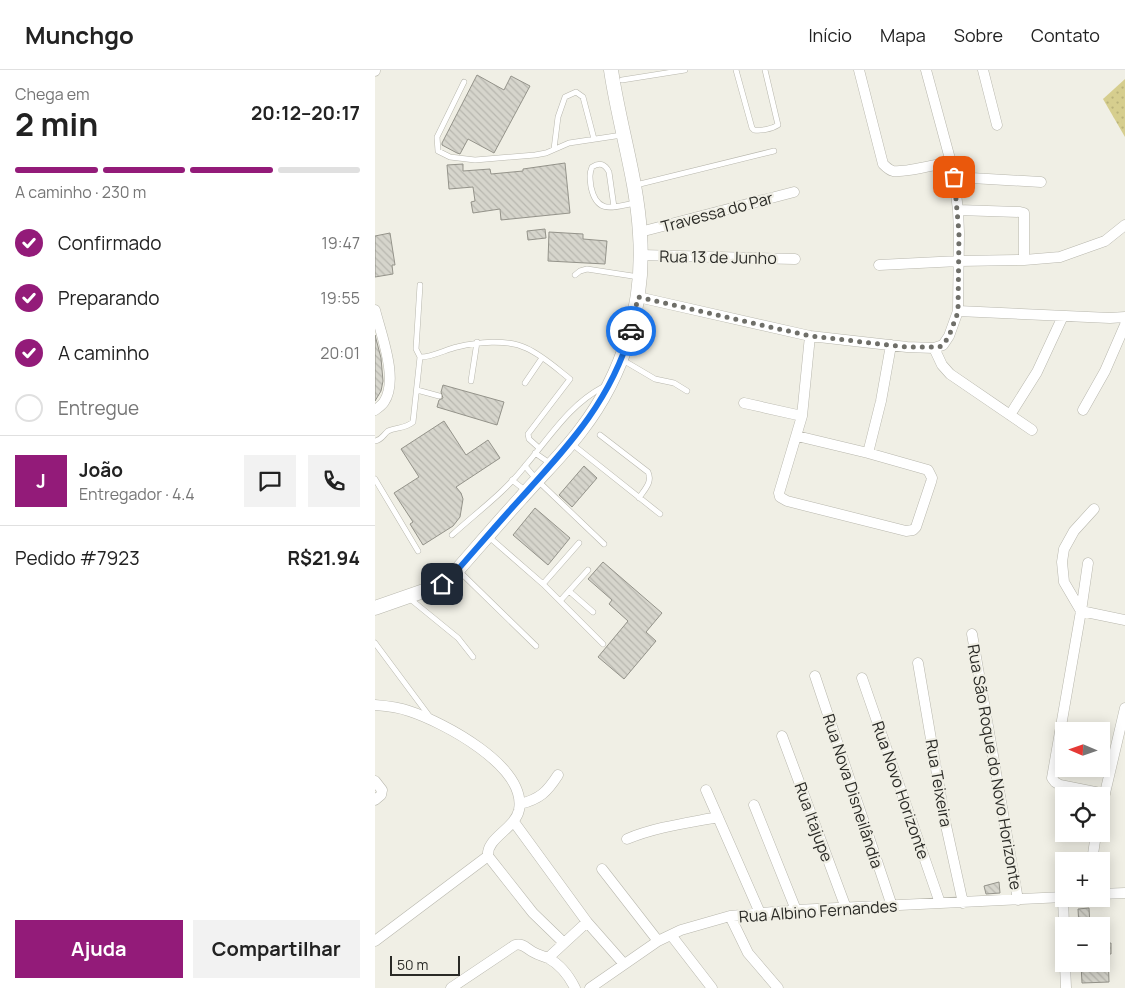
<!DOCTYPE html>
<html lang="pt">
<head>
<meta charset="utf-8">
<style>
  :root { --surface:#fff; --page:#f2f2f2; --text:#222; --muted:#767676; --line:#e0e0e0; --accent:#931b79 }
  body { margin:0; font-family:Manrope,sans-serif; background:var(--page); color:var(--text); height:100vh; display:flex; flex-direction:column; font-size:19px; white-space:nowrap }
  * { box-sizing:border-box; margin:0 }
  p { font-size:16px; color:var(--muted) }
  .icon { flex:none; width:28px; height:28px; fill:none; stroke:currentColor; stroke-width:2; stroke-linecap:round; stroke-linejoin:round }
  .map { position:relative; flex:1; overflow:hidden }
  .details { display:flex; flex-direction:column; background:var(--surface); width:375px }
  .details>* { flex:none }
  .needle { width:32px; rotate:272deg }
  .buttons { position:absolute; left:680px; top:652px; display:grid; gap:10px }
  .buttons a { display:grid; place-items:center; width:55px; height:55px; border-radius:0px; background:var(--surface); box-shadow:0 2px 12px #0003; font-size:25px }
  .scale { position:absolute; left:15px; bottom:12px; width:70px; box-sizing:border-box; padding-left:5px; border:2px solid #2a2a26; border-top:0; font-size:14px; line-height:18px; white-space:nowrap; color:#2a2a26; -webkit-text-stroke:4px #f0efe5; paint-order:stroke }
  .pin { position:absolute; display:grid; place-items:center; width:42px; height:42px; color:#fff; margin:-21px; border-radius:10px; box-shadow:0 2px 8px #0006 }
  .courier { position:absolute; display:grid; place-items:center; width:50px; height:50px; margin:-25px; border:4px solid #1a73e8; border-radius:50%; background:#fff; color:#222; box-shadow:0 1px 6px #0007 }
  .summary em { font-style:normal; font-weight:700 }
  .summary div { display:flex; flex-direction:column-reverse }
  .summary { display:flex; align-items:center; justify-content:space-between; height:85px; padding:0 15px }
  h1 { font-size:32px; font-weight:700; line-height:38px }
  .bar { display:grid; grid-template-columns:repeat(4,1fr); gap:8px 5px; align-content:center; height:60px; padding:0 15px }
  .bar i { height:6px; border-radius:4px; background:var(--line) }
  .bar .active { background:var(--accent) }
  .bar p { grid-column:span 4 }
  .line { display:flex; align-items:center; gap:12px; padding:0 15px; border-top:1px solid var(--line) }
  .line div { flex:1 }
  .round { display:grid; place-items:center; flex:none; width:52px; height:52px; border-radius:0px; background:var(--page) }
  ol { padding:0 15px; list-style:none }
  li { display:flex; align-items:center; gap:15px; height:55px }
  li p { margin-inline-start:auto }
  li .icon { padding:5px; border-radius:50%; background:var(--accent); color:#fff; stroke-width:4 }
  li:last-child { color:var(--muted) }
  li i { width:28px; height:28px; border:2px solid var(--line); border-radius:50% }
  .primary-button { display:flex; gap:10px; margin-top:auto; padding:10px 15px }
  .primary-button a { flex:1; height:58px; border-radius:0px; background:var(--accent); color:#fff; font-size:20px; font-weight:700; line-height:58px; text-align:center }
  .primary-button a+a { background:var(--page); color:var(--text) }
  header { display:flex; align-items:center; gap:30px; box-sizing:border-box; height:70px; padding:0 25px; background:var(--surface); border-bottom:1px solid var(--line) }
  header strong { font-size:24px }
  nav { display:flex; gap:28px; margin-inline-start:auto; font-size:18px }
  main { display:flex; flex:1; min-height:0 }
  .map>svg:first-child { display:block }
  .grass { fill:url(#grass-dots) }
  .building { fill:url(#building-back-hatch); stroke:#94938a }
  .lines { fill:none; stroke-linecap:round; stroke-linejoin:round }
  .service-casing { stroke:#b8b7ad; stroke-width:6 }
  .minor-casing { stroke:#b8b7ad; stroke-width:11 }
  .secondary-casing { stroke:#b8b7ad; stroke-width:15 }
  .service { stroke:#fff; stroke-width:5 }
  .minor { stroke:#fff; stroke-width:10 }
  .secondary { stroke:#fff; stroke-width:14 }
  .done { stroke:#6f6f69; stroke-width:5; stroke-dasharray:0 9 }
  .route { stroke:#1a73e8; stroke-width:6 }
  .labels { text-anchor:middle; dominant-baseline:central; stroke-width:4.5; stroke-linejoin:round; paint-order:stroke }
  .street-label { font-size:16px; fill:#2a2a26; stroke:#f0efe5 }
</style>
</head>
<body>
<header>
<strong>Munchgo</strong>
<nav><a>Início</a><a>Mapa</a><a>Sobre</a><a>Contato</a></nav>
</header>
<main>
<section class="details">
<div class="summary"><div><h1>2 min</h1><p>Chega em</p></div><em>20:12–20:17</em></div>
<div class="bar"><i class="active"></i><i class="active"></i><i class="active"></i><i></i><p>A caminho · 230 m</p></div>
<ol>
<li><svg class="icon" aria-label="check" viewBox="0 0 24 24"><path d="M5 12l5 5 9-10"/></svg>Confirmado<p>19:47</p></li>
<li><svg class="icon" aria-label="check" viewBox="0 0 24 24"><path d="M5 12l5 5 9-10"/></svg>Preparando<p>19:55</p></li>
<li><svg class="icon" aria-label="check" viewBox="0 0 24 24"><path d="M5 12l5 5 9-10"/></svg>A caminho<p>20:01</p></li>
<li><i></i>Entregue</li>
</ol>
<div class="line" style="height:90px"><b class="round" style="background:var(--accent);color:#fff">J</b><div><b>João</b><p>Entregador · 4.4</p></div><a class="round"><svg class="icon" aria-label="chat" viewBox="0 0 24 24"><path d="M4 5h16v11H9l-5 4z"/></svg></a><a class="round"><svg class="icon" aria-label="phone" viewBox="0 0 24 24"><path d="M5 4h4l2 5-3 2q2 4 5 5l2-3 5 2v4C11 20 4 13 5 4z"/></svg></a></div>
<div class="line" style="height:65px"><div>Pedido #7923</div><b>R$21.94</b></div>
<div class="primary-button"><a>Ajuda</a><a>Compartilhar</a></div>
</section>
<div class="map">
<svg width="750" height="918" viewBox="0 0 750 918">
  <defs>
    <pattern id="grass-dots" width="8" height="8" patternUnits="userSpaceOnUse" patternTransform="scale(1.25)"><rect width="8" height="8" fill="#d6ce8e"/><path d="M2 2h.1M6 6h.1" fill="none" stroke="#b8b17a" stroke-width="1.8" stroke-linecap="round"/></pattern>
    <pattern id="building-back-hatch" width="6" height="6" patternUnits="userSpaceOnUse" patternTransform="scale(1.25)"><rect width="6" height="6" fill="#d6d5cc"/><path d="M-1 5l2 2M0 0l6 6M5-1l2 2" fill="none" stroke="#b8b7af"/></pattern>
  </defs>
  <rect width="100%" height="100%" fill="#f0efe5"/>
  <!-- grass -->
  <path class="grass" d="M 750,9 L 750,67 L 728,29 Z"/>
  <!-- building -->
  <path class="building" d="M 102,5 L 129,20 L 136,6 L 155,16 L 119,83 L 93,69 L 85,84 L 82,83 L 67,75 L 67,73 Z
    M 190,93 L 195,143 L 126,150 L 125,139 L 98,143 L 96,132 L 100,131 L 98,117 L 74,119 L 72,95 L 88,94 L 88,101 L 115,99 L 116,104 L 148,101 L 148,99 Z
    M 170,159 L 171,168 L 153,170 L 152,161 Z
    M 174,162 L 208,164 L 208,169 L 232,171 L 230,194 L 173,191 Z
    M 15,163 L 20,195 L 17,195 L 18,204 L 0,207 L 0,166 Z
    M 0,265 L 6,288 L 8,311 L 6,321 L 0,331 Z
    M 68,315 L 129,332 L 122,355 L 62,337 L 64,330 L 68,328 L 66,322 Z
    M 69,351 L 91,385 L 113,370 L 125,388 L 81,417 L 86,423 L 88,429 L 85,447 L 78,456 L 48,475 L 35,454 L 38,452 L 19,423 L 44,407 L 26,379 Z
    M 209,396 L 222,408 L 197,437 L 184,425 Z
    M 160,438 L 195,468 L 173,495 L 138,465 Z
    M 228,492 L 287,543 L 271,562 L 281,571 L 249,609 L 223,587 L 253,551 L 234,534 L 237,530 L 213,509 Z
    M 624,812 L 625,823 L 611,824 L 609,816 Z
    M 714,838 L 715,856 L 704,856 L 703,839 Z
    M 736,873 L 736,884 L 733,884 L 734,912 L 707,913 L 706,894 L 726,894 L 726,874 Z"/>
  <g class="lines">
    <!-- service casing -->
    <g class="service-casing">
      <path id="service" d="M 361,0 L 377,58 L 379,60 C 386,61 397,59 403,55 L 390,0
        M 247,10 L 310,0
        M 89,12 L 62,67 L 63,81 L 75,87 L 100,90 L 160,85 L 171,83 L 194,73 L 247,65
        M 179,79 L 183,47 L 190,27 L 201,22 L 208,27 L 219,69
        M 265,114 L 399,81
        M 239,137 L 234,102 C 230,94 225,92 217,97 C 214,104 215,109 216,117 C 222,145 238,137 260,133
        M 200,205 L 205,201 L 212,199 L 264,207
        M 45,215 L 41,279 L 45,287 C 55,288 72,279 82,277 C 102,272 132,269 151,278 C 167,285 181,298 195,309 L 153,364 L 154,369 L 164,378
        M 246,289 L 280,309 L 299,313 L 312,321
        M 96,311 L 102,272
        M 150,313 L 167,288
        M 42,320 L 64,326
        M 225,365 L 273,402 C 278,412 269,420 264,428
        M 0,371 C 7,370 8,365 13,361 C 21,357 30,359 38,352 L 45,287
        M 197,374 L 285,444
        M 160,383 L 176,394
        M 150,396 L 162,410 L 229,474
        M 0,409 L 43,481
        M 137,410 L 151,421
        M 77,465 C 101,443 130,422 150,396 C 175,367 194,335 228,317
        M 113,466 L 168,514 L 228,574
        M 83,500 L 161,576
        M 168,514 L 204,473
        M 194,521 L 218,542
        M 34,528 L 83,568 L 98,587
        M 185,531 L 213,500
        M 0,573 L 55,647"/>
    </g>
    <!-- minor casing -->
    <g class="minor-casing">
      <path id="minor" d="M 484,0 L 508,94 C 511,97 514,100 518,101 C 532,103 561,94 576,92
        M 608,0 L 622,55
        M 0,1 L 0,0
        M 579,107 L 666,112
        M 583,140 L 645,142 L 649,143 L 649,190
        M 265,162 L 419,122
        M 266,185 L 420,189
        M 504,195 L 584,191 L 649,190 L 685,187 L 730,171 L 750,155
        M 263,227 L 435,266 L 532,277 L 559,278 L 568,275 L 574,266 L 583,241 L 584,163 L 583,140 L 578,100 L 551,0
        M 0,240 C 6,264 24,310 9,332 C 7,335 3,338 0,340
        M 583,241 L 735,248 L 750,247
        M 559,278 L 567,295 L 575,304 L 657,360
        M 369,333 L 427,346
        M 708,340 L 730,301 L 750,255
        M 635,345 L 662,302 L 688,246
        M 422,366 L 493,383 L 553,400 L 557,408 L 556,412 L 541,457 L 538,460 L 531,461 L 412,431 L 405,427 L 404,423 L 427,346 L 435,266
        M 493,383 L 506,331 L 516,275
        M 719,439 L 699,461 L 689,479 L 687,492 L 689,512 L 706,541 L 750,550
        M 713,493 L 706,541 L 677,708 L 680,712 L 685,715 L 730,724
        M 597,564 L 643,830
        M 543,593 L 570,751 L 588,833
        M 440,606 L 517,836
        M 487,608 L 565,833
        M 0,635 C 12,636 23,637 34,641 C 68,652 152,696 144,740 C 140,759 111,768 113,786
        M 407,666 L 471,838
        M 0,711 L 7,720 L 6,725 L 0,730
        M 331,720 L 385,843
        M 145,734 C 165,729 172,722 183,705
        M 379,735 L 421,840
        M 726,740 L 750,638
        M 139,752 L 212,852 L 249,894
        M 252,769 C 281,757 312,753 343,747
        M 113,786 L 158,843 L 189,873
        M 717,791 L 721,764
        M 227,799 L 283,871
        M 726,824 L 750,823
        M 688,827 L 689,856
        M 355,846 L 373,883 L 403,918
        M 296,865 L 337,918
        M 0,871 L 113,786
        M 173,888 L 212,852
        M 690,894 L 691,918
        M 76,918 L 140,875 C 148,873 151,878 158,882 C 163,885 168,886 173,888 C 186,895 194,906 200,918
        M 215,918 L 283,871 L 306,860 L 355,846 L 421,840 L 689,827"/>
    </g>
    <!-- secondary casing -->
    <g class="secondary-casing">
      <path id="secondary" d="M 0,538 L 60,517 L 78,505 C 101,479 123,453 146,428 C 166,405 188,384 206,360 C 249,304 270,234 265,164 C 262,109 244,55 236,0"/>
    </g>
    <!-- service -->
    <use href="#service" class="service"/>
    <!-- minor -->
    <use href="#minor" class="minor"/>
    <!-- secondary -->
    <use href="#secondary" class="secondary"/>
  </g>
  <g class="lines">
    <!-- done -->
    <path class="done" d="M 256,261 L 263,227 L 435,266 L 532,277 L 564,277 L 568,275 L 574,266 L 583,242 L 584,163 L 579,107"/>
    <!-- route -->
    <path class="route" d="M 67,514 L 78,505 C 101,479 123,453 146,428 C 194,375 235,332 256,261"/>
  </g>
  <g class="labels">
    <!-- street labels -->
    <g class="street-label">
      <text transform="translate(342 142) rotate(-15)">Travessa do Par</text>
      <text transform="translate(343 187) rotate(1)">Rua 13 de Junho</text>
      <text transform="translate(620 697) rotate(80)">Rua São Roque do Novo Horizonte</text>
      <text transform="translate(564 713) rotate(80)">Rua Teixeira</text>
      <text transform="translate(526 720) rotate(71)">Rua Novo Horizonte</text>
      <text transform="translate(478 721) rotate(72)">Rua Nova Disneilândia</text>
      <text transform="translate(439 752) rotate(70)">Rua Itajupe</text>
      <text transform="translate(443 841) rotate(-4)">Rua Albino Fernandes</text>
    </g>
  </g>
</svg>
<div class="buttons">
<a><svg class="needle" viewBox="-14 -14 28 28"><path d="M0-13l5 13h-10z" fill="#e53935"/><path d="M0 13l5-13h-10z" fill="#767676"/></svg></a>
<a><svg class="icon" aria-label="locate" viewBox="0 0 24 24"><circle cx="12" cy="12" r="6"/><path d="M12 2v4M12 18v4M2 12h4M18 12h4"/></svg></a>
<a>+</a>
<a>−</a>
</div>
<div class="scale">50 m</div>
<div class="pin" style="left:579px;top:107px;background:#ea580c"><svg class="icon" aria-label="bag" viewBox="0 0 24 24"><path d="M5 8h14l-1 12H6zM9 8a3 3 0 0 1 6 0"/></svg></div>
<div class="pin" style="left:67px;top:514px;background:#1f2937"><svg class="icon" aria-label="home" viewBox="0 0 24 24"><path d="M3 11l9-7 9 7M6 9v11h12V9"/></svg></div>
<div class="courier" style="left:256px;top:261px"><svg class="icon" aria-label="car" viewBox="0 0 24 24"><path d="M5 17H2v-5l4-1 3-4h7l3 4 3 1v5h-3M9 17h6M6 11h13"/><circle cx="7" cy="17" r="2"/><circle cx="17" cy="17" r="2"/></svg></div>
</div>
</main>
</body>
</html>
